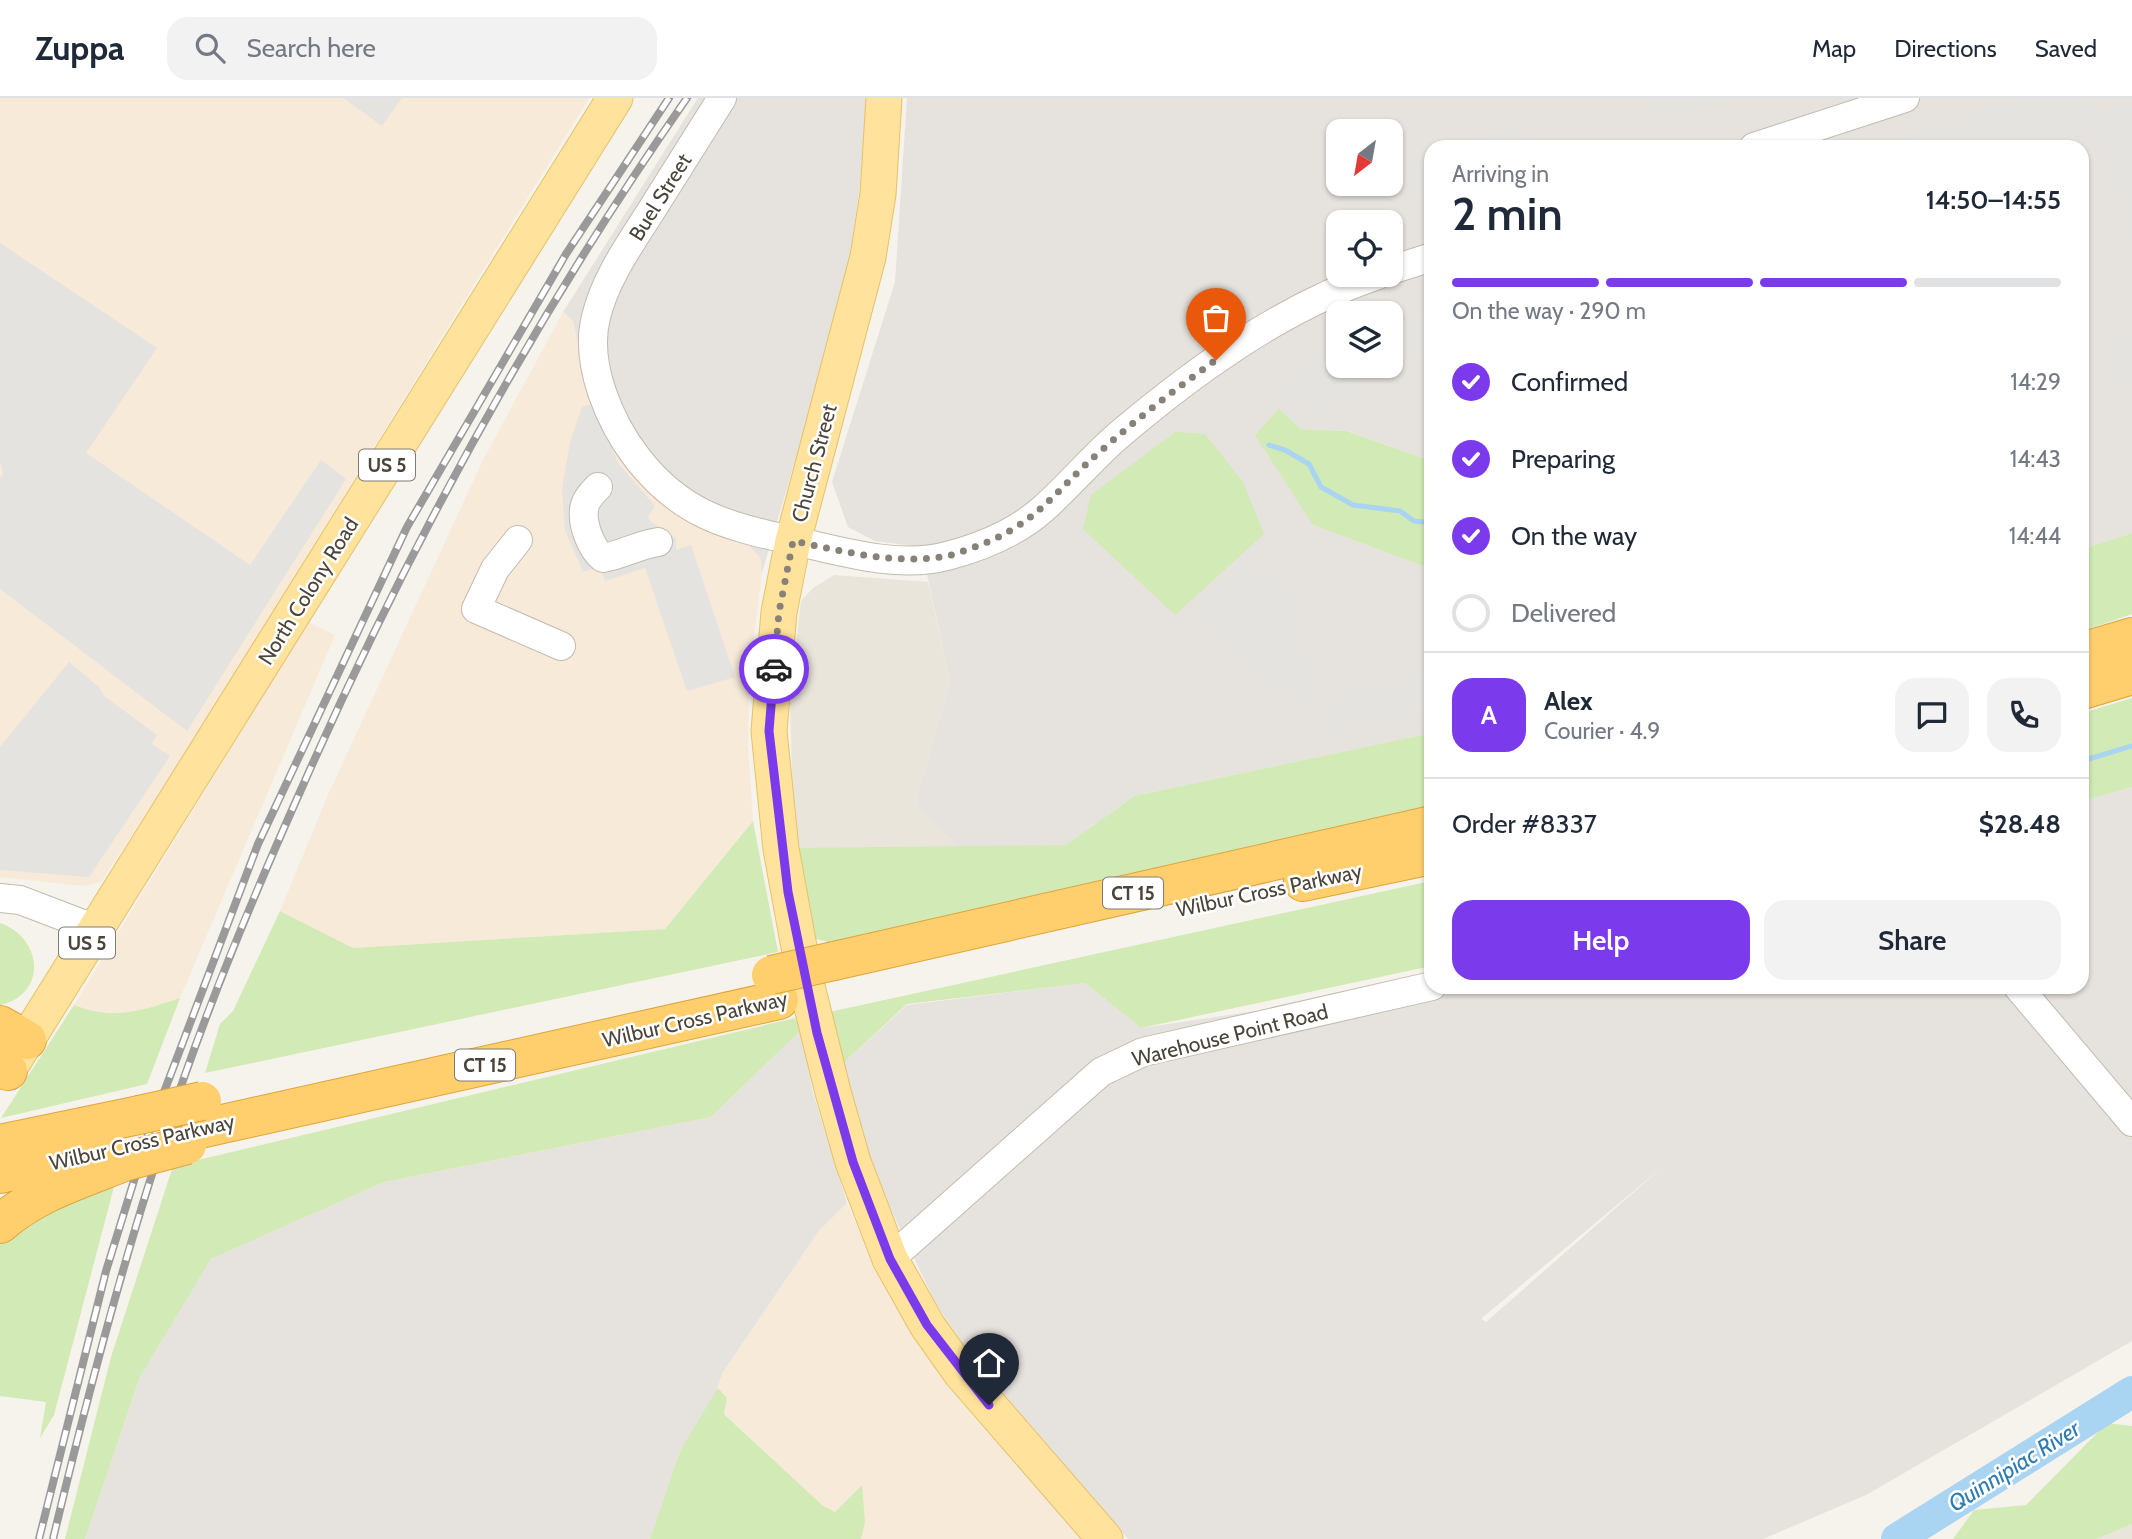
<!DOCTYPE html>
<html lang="en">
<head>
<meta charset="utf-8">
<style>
  :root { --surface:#fff; --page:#f2f2f3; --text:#1f2937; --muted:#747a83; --line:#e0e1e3; --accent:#7c3aed }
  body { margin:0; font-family:Cabin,sans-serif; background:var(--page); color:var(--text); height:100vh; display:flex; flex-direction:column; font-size:26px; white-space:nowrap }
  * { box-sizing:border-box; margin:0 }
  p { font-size:23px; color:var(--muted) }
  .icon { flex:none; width:38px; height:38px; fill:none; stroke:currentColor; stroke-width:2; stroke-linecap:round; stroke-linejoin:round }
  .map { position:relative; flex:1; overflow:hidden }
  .drawer { position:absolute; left:1424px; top:42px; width:665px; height:854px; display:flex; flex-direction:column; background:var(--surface); border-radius:21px; box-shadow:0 2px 5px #0004 }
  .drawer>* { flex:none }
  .needle { width:46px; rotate:211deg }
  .controls { position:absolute; left:1326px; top:21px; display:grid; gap:14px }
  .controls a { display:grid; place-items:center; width:77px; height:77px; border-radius:14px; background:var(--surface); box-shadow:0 2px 5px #0004; font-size:35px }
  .pin { position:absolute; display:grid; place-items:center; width:60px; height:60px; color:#fff; margin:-72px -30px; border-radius:50% 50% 50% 0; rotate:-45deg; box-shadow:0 0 7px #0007 }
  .pin .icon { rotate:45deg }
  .courier { position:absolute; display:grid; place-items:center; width:70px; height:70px; margin:-35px; border:5px solid #7c3aed; border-radius:50%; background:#fff; color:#222; box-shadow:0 2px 9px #0007 }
  .headline em { font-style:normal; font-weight:600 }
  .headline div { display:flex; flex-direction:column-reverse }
  .headline { display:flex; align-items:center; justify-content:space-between; height:119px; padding:0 28px }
  h1 { font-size:46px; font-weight:600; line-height:52px }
  .bar { display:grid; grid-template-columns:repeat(4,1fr); gap:10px 7px; align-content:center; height:84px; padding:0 28px }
  .bar i { height:9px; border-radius:5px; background:var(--line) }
  .bar .active { background:var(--accent) }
  .bar p { grid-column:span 4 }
  .line { display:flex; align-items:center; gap:18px; padding:0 28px; border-top:2px solid var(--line) }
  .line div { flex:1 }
  .round { display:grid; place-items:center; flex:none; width:74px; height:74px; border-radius:21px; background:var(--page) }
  ol { padding:0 28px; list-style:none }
  li { display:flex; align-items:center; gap:21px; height:77px }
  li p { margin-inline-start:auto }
  li .icon { padding:7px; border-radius:50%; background:var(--accent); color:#fff; stroke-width:4 }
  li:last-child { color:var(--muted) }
  li i { width:38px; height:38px; border:4px solid var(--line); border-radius:50% }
  .button { display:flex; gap:14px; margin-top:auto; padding:14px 28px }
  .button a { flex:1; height:80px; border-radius:21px; background:var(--accent); color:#fff; font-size:28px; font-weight:600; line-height:80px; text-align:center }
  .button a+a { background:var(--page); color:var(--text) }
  header { display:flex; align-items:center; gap:42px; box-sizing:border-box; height:98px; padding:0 35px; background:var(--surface); border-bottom:2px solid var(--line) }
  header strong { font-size:33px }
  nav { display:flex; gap:38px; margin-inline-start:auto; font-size:24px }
  .search { width:490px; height:63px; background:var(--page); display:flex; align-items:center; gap:18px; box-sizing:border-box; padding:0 24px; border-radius:21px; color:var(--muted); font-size:26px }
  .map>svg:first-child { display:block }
  .residential { fill:#eae5da }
  .commercial { fill:#f7ead8 }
  .industrial { fill:#e6e2dd; fill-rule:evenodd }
  .green { fill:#d2eab5 }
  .parking { fill:#e5e3e0 }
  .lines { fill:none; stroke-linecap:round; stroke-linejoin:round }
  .stream { stroke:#a9d4f2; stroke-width:5 }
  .river { stroke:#a9d4f2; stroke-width:32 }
  .minor-casing { stroke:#c2bbae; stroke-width:30 }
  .major-casing { stroke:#e6c16a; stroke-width:37 }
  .highway-casing { stroke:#e0a43c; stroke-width:40 }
  .minor { stroke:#fff; stroke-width:28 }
  .major { stroke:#ffe39c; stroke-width:35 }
  .highway { stroke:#ffcf6e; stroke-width:38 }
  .rail-casing { stroke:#9a9a9a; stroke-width:8 }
  .rail { stroke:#fff; stroke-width:5; stroke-dasharray:16; stroke-linecap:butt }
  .highway-bridge-casing { stroke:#e0a43c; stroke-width:40; stroke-linecap:butt }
  .highway-bridge { stroke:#ffcf6e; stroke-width:38 }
  .done { stroke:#878178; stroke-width:7; stroke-dasharray:0 12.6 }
  .route { stroke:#7c3aed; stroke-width:9 }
  .labels { text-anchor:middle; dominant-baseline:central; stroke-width:5; stroke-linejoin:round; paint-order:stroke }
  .shield { fill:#fff; stroke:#817c74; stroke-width:2 }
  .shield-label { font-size:19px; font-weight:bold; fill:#4b4439 }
  .street-label { font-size:21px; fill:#4b4439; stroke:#fff }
  .water-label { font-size:23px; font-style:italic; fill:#2e7ab2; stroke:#fff }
</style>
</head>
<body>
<header>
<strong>Zuppa</strong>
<div class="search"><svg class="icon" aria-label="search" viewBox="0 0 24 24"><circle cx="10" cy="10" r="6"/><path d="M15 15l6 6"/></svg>Search here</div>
<nav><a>Map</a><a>Directions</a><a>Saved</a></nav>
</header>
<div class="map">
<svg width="2132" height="1441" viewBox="0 0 2132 1441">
  <rect width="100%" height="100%" fill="#f6f3ec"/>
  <!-- residential -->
  <path class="residential" d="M 834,477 L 928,484 L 950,583 L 915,708 L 960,750 L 794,750 L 790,601 L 801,503 L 813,490 Z
    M 2132,1426 L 2132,1441 L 2097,1441 Z"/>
  <!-- commercial -->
  <path class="commercial" d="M 0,0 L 589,0 L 189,650 L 101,784 L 83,788 L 0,779 Z
    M 563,214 L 573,223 L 588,292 L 696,426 L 749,448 L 760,459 L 762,475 L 749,579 L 748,649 L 753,723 L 665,831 L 353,850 L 280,813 L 327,699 L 483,362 Z
    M 308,524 L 335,537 L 180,900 L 125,917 L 92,914 L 74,907 Z
    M 847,1105 L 863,1142 L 963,1304 L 1084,1441 L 861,1441 L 865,1424 L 861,1388 L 835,1414 L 822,1408 L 724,1315 L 727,1301 L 718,1290 L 723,1274 L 818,1134 Z"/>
  <!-- industrial -->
  <path class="industrial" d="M 698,0 L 867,0 L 859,94 L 845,193 L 762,475 L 760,459 L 749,448 L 696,426 L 588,292 L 573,223 L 563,214 Z
    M 907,0 L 2132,0 L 2132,435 L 2083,451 L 2082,49 L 1432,49 L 1431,359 L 1423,360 L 1348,333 L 1301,331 L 1279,311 L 1313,427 L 1431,471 L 1431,635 L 1134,698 L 1066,747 L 960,750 L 915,708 L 950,583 L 921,449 L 875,443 L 848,429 L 832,384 L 895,184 ZM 1339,33 L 1391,33 L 1391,86 L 1339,86 ZM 1339,124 L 1391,124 L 1391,177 L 1339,177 ZM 1339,215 L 1391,215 L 1391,268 L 1339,268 ZM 1175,334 L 1084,431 L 1092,397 Z
    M 2132,689 L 2132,1243 L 1866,1397 L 1763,1441 L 1128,1441 L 981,1273 L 935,1204 L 870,1068 L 841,967 L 907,907 L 1085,885 L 1141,930 L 1431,887 L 2082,889 L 2083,703 ZM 1666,1066 L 1486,1224 L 1482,1221 L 1482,1220 Z
    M 801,932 L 813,995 L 847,1105 L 818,1134 L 723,1274 L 714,1300 L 680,1353 L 650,1441 L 85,1441 L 140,1279 L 211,1161 L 384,1084 L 711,1019 Z"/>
  <!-- green -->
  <path class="green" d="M 1279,311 L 1301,331 L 1347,333 L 1423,360 L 1431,359 L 1431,471 L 1313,427 L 1255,337 Z
    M 1175,334 L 1205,336 L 1243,384 L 1264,436 L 1175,517 L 1083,431 L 1091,397 Z
    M 2132,435 L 2132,516 L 2083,533 L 2083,451 Z
    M 2132,600 L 2132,689 L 2083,703 L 2083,615 Z
    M 1431,635 L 1431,709 L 832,845 L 809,839 L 794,750 L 1066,747 L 1134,698 Z
    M 753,723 L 778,854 L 205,975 L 220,926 L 233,913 L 280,813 L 353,850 L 665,831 Z
    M 1431,783 L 1431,868 L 1141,930 L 1085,885 L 907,906 L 841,967 L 820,916 Z
    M 0,825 C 43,840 48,896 0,907 Z
    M 180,900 L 147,986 L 1,1020 L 74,907 C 115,923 140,913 180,900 Z
    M 795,920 L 801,932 L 711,1019 L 384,1084 L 211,1161 L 140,1279 L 85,1441 L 65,1441 L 111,1259 L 173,1068 Z
    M 115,1085 L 54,1317 L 40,1340 L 46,1304 L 0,1298 L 0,1139 L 17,1126 Z
    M 718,1290 L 727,1300 L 724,1316 L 823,1408 L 835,1414 L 862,1387 L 865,1424 L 861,1441 L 650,1441 L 680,1353 Z
    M 2107,1325 L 2132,1328 L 2132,1426 L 2097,1441 L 1953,1441 L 1974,1412 L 2026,1407 Z"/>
  <!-- parking -->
  <path class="parking" d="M 343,0 L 402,0 L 382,28 Z
    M 1654,0 L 1717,0 L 1658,20 Z
    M 2022,0 L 2082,0 L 2087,19 L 2122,8 L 2132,8 L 2132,145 L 2094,33 L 2046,49 L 1910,49 L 1906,38 Z
    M 1520,27 L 1527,49 L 1459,49 Z
    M 1431,59 L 1431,98 L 1419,102 L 1405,68 Z
    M 0,145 L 157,250 L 86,355 L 250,467 L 321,362 L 346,381 L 187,633 L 0,491 L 0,381 L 3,376 L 0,364 Z
    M 1430,213 L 1431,254 L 1383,272 L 1381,268 L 1391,268 L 1391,228 Z
    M 2132,234 L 2132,282 L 2111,289 L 2096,247 Z
    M 1339,252 L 1339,268 L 1351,268 L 1364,296 L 1317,318 L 1311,308 L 1303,316 L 1274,290 Z
    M 596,305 L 615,347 L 612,351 L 618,365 L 655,408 L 648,419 L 650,423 L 676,440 L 676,452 L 691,447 L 735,579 L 687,593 L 645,470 L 605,483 L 601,472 L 595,470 L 583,474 L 565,432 L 562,391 L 570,344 L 582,309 Z
    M 1248,467 L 1263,479 L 1299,497 L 1299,526 L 1318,601 L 1308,606 L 1282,598 L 1196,506 Z
    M 69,564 L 100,590 L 104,598 L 157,637 L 152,646 L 170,658 L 89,779 L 0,772 L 0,649 Z
    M 1431,575 L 1431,612 L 1326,638 L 1319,603 Z"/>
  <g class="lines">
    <!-- stream -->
    <path class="stream" d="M 1269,347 L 1285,352 L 1309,366 L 1321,389 L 1353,407 L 1400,413 L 1414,423 L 1432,425
      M 2082,663 L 2132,648"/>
    <!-- river -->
    <path class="river" d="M 1897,1441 L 2132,1294"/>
    <!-- minor casing -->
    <g class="minor-casing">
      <path id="minor" d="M 722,0 C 698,38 675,75 651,113 C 630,146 605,181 596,219 C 584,266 610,325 638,361 C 681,416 726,428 791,442 C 839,453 898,471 947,458 C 981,449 1017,434 1043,411 C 1070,387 1093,359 1120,336 C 1197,271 1283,209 1378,177
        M 1754,49 L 1905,0
        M 1391,172 L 1432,159
        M 598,389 C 593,394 587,400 585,407 C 580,423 591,451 603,460 C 622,457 638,447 658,444
        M 518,442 L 495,471 L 476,511 L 561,548
        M 0,800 L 20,802 L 96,831
        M 2018,889 L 2132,1024
        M 890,1161 L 1101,974 L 1143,954 L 1432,888"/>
    </g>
    <!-- major casing -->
    <g class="major-casing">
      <path id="major" d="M 884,0 L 878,96 L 868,159 L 793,443 L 779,514 L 769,633 L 781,751 L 804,876 L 833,994 L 853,1064 L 890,1161 L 927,1227 L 961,1275 L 1105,1441
        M 11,967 L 615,0"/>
    </g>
    <!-- highway casing -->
    <g class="highway-casing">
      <path id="highway" d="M 2082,554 L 2132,539
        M 2082,592 L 2132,577
        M 1303,784 L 1432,757
        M 834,863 L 1432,727
        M 0,927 L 27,942
        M 0,967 L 8,973
        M 191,1033 L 779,902
        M 0,1046 L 139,1017
        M 0,1076 L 97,1054
        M 0,1126 C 35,1095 81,1081 124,1064"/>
    </g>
    <!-- minor -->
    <use href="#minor" class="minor"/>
    <!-- major -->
    <use href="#major" class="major"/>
    <!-- highway -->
    <use href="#highway" class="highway"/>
    <!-- rail casing -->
    <g class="rail-casing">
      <path id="rail" d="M 39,1441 L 106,1173 L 150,1031 L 258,746 L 407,429 L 566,156 L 669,0
        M 53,1441 C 85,1307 120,1173 163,1042 C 201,923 249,808 300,694 C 407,451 535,218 687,0"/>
    </g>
    <!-- rail -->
    <use href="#rail" class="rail"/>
    <!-- highway-bridge casing -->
    <g class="highway-bridge-casing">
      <path id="highway-bridge" d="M 771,877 L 834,863
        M 139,1017 L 202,1003
        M 124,1064 L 187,1047"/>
    </g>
    <!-- highway-bridge -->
    <use href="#highway-bridge" class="highway-bridge"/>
  </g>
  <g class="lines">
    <!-- done -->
    <path class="done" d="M 774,571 L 779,514 L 793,443 C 842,453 891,466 941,459 C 952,458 962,453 972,450 C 1038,427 1054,393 1103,351 C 1139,319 1177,290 1216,262"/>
    <!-- route -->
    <path class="route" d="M 774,571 L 769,633 L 788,794 L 817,935 L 853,1064 L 890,1161 L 927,1227 L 989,1307"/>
  </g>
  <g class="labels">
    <!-- shield labels -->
    <g class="shield">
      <rect x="359" y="351.5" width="56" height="31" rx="5"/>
      <rect x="1103" y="779.5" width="60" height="31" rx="5"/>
      <rect x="59" y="829.5" width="56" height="31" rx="5"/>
      <rect x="455" y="951.5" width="60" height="31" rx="5"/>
    </g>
    <g class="shield-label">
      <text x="387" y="367">US 5</text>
      <text x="1133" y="795">CT 15</text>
      <text x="87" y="845">US 5</text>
      <text x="485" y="967">CT 15</text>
    </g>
    <!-- street labels -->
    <g class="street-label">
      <text transform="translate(660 99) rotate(-58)">Buel Street</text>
      <text transform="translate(814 365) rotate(-75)">Church Street</text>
      <text transform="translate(308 493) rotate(-58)">North Colony Road</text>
      <text transform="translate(1269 792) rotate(-12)">Wilbur Cross Parkway</text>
      <text transform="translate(695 921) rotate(-13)">Wilbur Cross Parkway</text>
      <text transform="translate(1230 937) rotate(-14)">Warehouse Point Road</text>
      <text transform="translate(142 1044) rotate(-13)">Wilbur Cross Parkway</text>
    </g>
    <!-- water labels -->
    <g class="water-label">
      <text transform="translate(2014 1368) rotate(-32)">Quinnipiac River</text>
    </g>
  </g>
</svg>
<div class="controls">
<a><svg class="needle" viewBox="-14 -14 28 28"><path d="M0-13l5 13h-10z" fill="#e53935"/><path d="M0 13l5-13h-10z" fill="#747a83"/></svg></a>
<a><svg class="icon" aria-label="locate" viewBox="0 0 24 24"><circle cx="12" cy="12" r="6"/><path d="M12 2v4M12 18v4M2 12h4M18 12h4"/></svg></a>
<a><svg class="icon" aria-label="layers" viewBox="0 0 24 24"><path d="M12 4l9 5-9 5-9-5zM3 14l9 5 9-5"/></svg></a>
</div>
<div class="pin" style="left:1216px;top:262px;background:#ea580c"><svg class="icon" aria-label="bag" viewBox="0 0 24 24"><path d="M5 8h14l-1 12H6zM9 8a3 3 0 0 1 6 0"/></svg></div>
<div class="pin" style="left:989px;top:1307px;background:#1f2937"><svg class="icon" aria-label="home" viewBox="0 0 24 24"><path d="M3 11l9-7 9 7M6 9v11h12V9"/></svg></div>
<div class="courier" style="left:774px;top:571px"><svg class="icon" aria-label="car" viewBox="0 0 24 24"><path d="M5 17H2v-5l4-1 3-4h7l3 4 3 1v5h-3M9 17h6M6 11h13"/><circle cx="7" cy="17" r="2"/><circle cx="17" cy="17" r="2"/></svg></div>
<section class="drawer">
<div class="headline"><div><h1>2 min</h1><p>Arriving in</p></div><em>14:50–14:55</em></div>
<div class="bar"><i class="active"></i><i class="active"></i><i class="active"></i><i></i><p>On the way · 290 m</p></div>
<ol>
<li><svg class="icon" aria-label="check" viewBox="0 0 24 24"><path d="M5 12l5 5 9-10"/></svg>Confirmed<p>14:29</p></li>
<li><svg class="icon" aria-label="check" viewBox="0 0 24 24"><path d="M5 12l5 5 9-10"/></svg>Preparing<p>14:43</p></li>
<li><svg class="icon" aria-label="check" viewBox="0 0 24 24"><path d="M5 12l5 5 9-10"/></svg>On the way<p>14:44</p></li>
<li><i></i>Delivered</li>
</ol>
<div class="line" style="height:126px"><b class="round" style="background:var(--accent);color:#fff">A</b><div><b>Alex</b><p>Courier · 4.9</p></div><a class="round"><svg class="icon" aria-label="chat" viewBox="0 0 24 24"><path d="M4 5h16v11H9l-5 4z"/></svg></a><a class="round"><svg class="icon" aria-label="phone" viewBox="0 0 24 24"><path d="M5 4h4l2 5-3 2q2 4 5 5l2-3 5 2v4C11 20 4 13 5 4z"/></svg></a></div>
<div class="line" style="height:91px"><div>Order #8337</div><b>$28.48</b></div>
<div class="button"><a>Help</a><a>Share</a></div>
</section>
</div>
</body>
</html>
